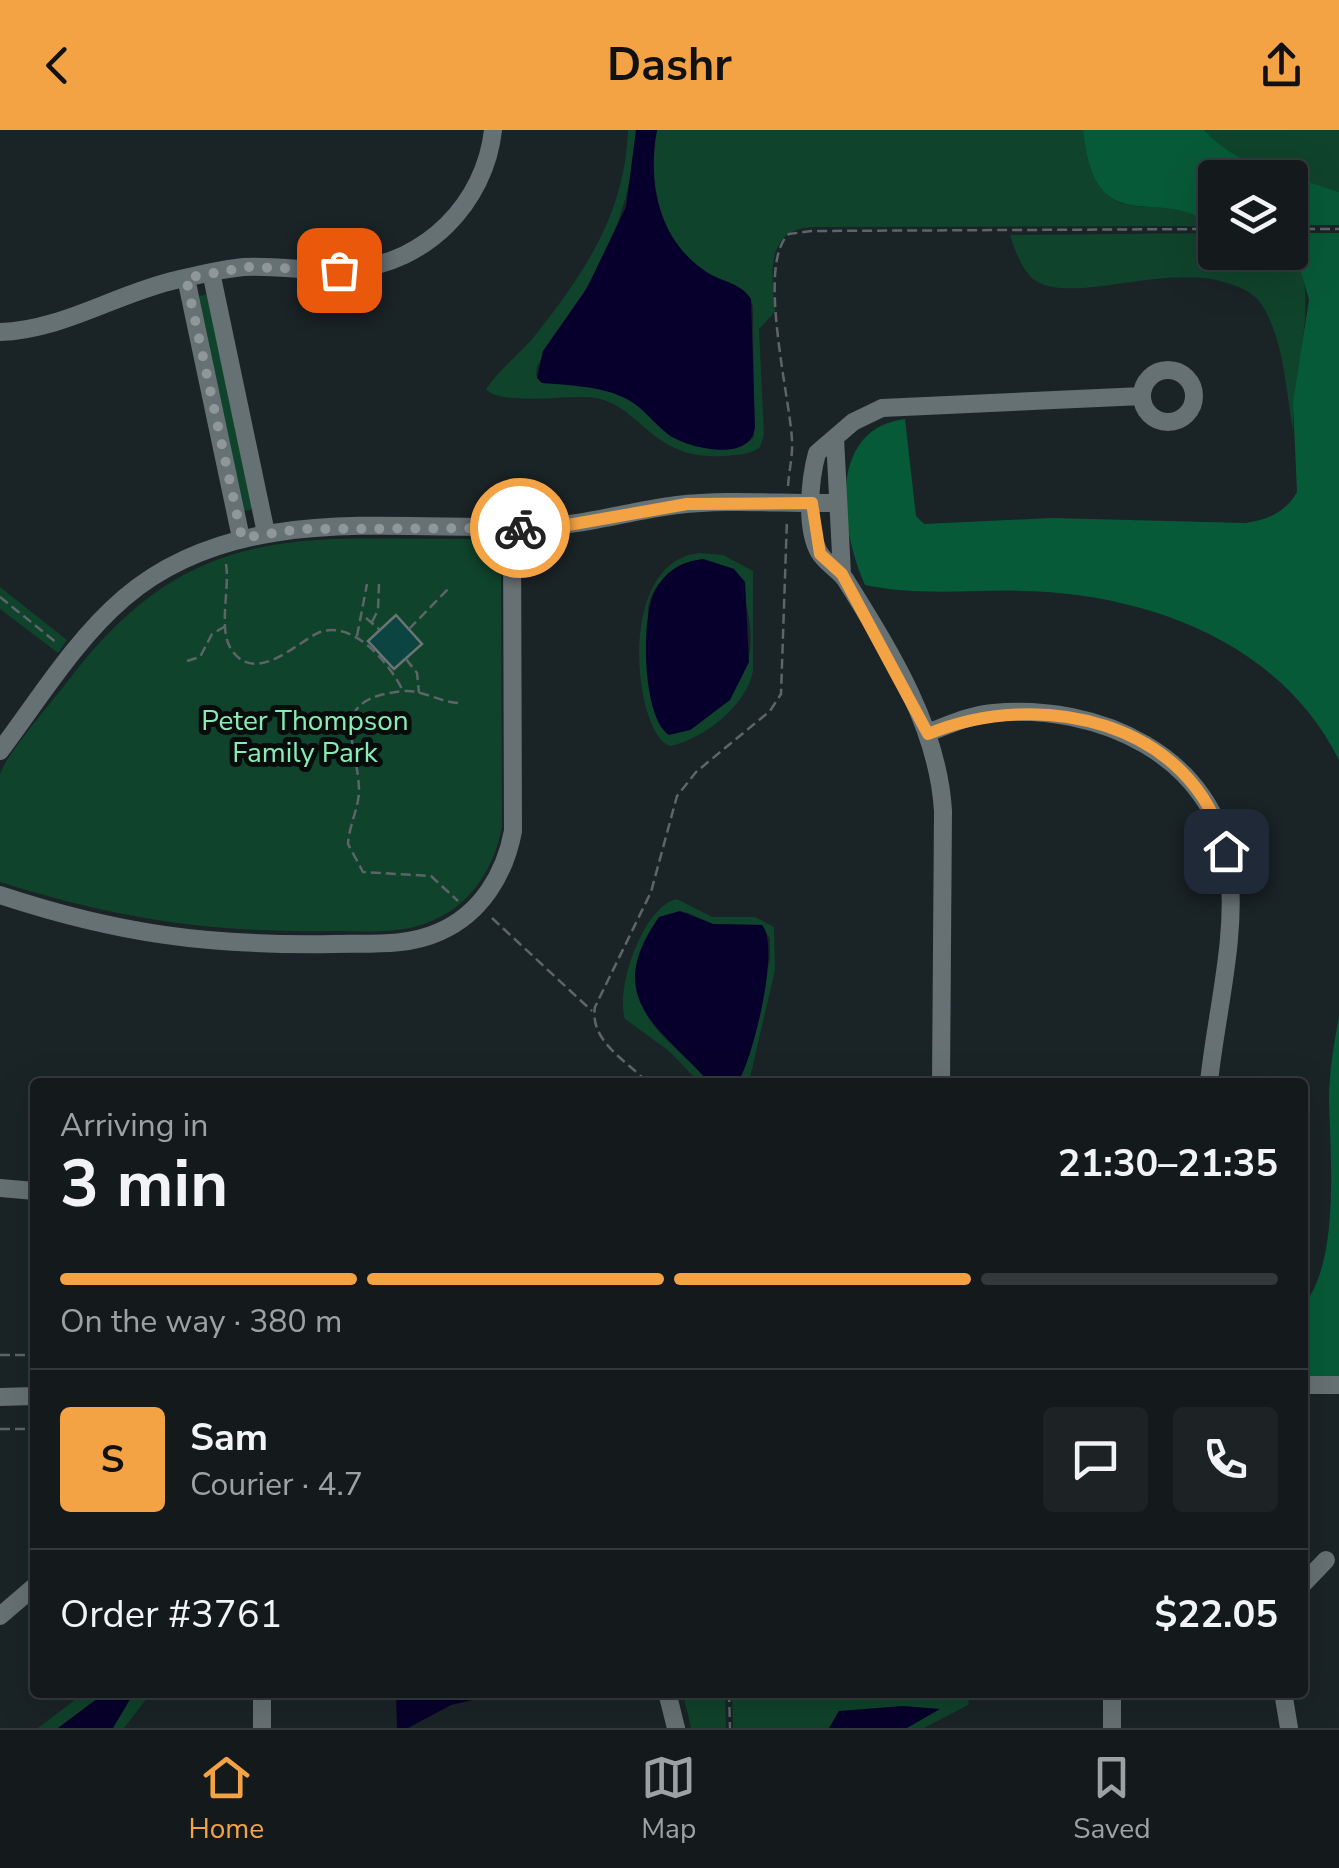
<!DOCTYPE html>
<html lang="en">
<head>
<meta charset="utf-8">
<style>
  :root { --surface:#141a1c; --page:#1d2325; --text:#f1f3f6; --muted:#9da1a3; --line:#33383b; --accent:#f4a344 }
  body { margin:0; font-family:"Nunito Sans",sans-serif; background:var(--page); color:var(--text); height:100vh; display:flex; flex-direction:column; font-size:38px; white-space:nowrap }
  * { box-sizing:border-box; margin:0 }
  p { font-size:32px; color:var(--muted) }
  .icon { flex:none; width:55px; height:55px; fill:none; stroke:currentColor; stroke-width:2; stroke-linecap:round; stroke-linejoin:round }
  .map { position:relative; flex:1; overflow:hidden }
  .drawer { position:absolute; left:30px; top:948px; width:1278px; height:620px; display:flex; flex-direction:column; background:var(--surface); border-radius:10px; box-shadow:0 10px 40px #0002,0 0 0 2px var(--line) }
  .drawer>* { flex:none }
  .buttons { position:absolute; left:1198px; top:30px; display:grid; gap:20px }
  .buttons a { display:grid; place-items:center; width:110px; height:110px; border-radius:10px; background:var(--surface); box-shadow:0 10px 40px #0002,0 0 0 2px var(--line); font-size:50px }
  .pin { position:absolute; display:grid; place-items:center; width:85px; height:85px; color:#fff; margin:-42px; border-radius:20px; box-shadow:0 5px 15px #0006 }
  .courier { position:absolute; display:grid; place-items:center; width:100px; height:100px; margin:-50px; border:8px solid #f4a344; border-radius:50%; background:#fff; color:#222; box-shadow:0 2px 12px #0007 }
  .summary em { font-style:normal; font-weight:700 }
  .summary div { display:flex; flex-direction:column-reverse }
  .summary { display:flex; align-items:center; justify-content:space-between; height:170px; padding:0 30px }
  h1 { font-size:65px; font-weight:700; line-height:75px }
  .bar { display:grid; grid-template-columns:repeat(4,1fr); gap:15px 10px; align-content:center; height:120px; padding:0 30px }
  .bar i { height:12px; border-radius:8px; background:var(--line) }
  .bar .current { background:var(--accent) }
  .bar p { grid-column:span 4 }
  .line { display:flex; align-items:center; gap:25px; padding:0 30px; border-top:2px solid var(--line) }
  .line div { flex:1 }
  .round { display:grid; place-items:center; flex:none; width:105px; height:105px; border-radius:10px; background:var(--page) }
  header { display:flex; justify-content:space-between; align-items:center; height:130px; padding:0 30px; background:var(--accent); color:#111; font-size:45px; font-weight:700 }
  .tab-bar { display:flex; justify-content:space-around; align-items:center; height:140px; border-top:2px solid var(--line); background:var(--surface); font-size:28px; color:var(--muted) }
  .tab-bar a { display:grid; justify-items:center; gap:5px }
  .tab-bar .current { color:var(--accent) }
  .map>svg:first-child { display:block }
  .green { fill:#10432b; fill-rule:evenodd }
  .forest { fill:#075a38 }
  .water { fill:#07002c }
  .building { fill:#0b4441; stroke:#6a7574; stroke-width:2.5 }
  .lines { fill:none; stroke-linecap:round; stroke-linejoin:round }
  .path { stroke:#5d6568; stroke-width:2.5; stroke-dasharray:10 5; stroke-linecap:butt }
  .minor { stroke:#667174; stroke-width:18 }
  .done { stroke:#90979a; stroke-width:10; stroke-dasharray:0 18 }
  .route { stroke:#f4a344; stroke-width:12 }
  .labels { text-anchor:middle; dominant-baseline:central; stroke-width:10; stroke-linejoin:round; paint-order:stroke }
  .park-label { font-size:28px; fill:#88ecb5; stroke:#080c0d }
</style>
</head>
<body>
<header><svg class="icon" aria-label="back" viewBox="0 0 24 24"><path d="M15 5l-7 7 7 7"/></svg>Dashr<svg class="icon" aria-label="share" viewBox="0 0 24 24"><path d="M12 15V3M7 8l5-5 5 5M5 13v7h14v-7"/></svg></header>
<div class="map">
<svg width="1339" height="1598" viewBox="0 0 1339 1598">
  <rect width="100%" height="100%" fill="#1a2326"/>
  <!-- green -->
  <path class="green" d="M 628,0 L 636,0 C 631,98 589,156 537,236 L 536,245 L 542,253 C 566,255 591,256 613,263 C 652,276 715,348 754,307 L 753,176 C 746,154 729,155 711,145 C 660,116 647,53 657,0 L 1083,0 C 1100,122 1159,48 1213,96 L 811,97 C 764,101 772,145 775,182 L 759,199 L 764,305 L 760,317 C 750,325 736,325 723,326 C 646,331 640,267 584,267 C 563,266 497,275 486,259 C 498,241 518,225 533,208 C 584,144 625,84 628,0 Z
    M 1204,0 L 1339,0 L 1339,62 C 1289,45 1241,41 1204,0 Z
    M 1215,103 L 1215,122 L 1290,122 L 1290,104 C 1323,173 1293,229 1293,301 C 1286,261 1284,210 1262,175 C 1254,162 1238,156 1224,152 C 1164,134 1073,174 1036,151 C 1022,142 1015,120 1010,105 Z
    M 208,164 L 253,379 L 244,381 L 199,166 Z
    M 490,409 L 501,420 L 502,696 C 495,736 473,773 434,790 C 401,805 364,801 329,801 C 209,803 114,788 0,752 C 0,719 0,678 0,645 C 4,626 57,566 71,547 C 195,385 308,410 490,409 Z
    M 701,423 L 723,425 L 753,441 L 753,541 C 747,575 704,609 670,616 C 633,604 615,429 701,423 ZM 703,429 L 734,439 C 764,511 756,556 690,600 C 680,572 651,514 648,487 C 645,456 676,433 703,429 Z
    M 0,457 L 67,510 L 58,523 L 0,479 Z
    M 677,769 L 712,787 L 755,787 L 774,797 L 775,840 L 749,952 L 738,952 L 770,829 L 770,809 L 762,795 L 713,794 L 686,782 L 642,817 C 626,893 663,900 709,952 L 699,952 L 669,921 L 625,889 C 615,859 643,776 677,769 Z
    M 903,1562 L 969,1569 L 968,1575 L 924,1598 L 733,1598 L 732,1563 Z
    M 84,1563 L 151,1563 L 124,1598 L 38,1598 Z
    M 683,1563 L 725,1563 L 726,1598 L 691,1598 Z"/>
  <!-- forest -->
  <path class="forest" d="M 1083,0 L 1204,0 C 1242,41 1289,44 1339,62 L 1339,95 L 1290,95 L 1290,48 L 1215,48 L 1215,96 C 1155,52 1096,116 1083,0 Z
    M 1290,103 L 1339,103 L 1339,630 C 1284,520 1166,471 1048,462 C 987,457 926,468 865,455 C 841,402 825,299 905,289 L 916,386 L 924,394 L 1052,388 L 1245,393 C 1267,390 1286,382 1297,362 L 1293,272 L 1309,170 Z
    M 1339,886 L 1339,1246 L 1303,1246 L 1303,1176 C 1339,1133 1331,1034 1329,971 C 1329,942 1334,914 1339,886 Z"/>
  <!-- water -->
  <path class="water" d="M 636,0 L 657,0 C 647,52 658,109 705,141 C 721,152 740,152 751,169 L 755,297 C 751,333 690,319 669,305 C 654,294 643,277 627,269 C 602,256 570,255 542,253 L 537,248 L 543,221 L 587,158 L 626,77 Z
    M 703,429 L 734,439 L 745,452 L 749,532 L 730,570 L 690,600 L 669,605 C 642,587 641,490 654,463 C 665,441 680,432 703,429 Z
    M 680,781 L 713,794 L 762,795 C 781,816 753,928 738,952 L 709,952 C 658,895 602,869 659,787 Z
    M 106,1562 L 132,1566 L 113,1598 L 58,1598 Z
    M 396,1563 L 397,1562 L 502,1563 L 451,1575 L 408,1598 L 397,1598 Z
    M 903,1576 L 940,1579 L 907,1598 L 829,1598 L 839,1581 Z"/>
  <!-- building -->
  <path class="building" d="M 396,485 L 422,514 L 394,539 L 368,511 Z"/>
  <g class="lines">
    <!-- path -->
    <path class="path" d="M 1290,99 L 1339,99
      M 788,356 C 789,341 793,325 792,310 C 790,268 756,132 789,104 L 811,101 L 1215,99
      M 226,434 C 230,459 218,499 231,519 C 255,557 298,511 320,502 C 354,490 390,534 403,561
      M 0,467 L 57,513
      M 366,488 L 380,500
      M 372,492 L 378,480 L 379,454
      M 409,499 L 448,459
      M 357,506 L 367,454
      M 406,529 L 417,543 L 419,563
      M 187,531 L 200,527 L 212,504 L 224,497
      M 458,573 C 440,572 422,560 405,561 C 324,568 358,611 359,660 C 359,678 349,695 348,714 L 363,742 L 431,746 L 458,771
      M 352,598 L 372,599
      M 492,788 L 592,881
      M 647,952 C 627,931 589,911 595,877 L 651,762 L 677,666 L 696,642 L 770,581 L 781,564 L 787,389
      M 0,1225 L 35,1225
      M 0,1299 L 35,1299
      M 729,1562 L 730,1598"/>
    <!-- minor -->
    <path class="minor" d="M 211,142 L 266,403
      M 186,148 L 241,408
      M 0,202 C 60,201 118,163 176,150 C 199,145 221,139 244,137 C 280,135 316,143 352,139 C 426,133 485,73 493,0
      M1142 266a26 26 0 1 1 52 0a26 26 0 1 1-52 0Z
      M 835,308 L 842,444
      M 927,603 C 949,595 970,585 993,583 C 1097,573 1216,625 1229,739 C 1237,808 1216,884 1209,952
      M 0,621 C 39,569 75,510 124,468 C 237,371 397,401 534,397 C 582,396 629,381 677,375 C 729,369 783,374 836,373
      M 0,765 C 118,804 209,816 333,814 C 368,813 406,817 439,802 C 481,784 505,744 513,701 L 512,398
      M 941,952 L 943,681 C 938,596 889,520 845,449 C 838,439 825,433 819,422 C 805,397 810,349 817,323 L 853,292 L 882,278 L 1142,266
      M 0,1058 L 35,1061
      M 1302,1255 L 1339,1255
      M 0,1267 L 35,1266
      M 1302,1455 L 1326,1430
      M 0,1486 L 35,1456
      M 262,1562 L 262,1598
      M 667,1562 L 676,1598
      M 1283,1562 L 1289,1598
      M 1112,1598 L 1112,1562"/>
  </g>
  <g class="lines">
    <!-- done -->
    <path class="done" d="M 339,140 L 248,137 L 186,148 L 242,408 L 300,399 L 520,398"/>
    <!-- route -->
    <path class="route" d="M 520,398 L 568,395 L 687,374 L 812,373 L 820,424 L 842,444 L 928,604 C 1039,558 1193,590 1226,721"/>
  </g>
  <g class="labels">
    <!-- park labels -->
    <g class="park-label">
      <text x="305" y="591">Peter Thompson<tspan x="305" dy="32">Family Park</tspan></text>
    </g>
  </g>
</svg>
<div class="buttons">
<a><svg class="icon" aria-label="layers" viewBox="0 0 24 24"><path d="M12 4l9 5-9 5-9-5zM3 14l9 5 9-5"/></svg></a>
</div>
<div class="pin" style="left:339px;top:140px;background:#ea580c"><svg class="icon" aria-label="bag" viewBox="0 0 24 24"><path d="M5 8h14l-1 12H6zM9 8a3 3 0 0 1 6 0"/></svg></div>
<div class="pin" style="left:1226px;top:721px;background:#1f2937"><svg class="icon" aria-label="home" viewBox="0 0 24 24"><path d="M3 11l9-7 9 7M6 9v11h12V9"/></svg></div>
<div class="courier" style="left:520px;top:398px"><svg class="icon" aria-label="bike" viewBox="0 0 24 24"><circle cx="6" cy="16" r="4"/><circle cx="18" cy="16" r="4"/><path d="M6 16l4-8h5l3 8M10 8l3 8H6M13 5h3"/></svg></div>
<section class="drawer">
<div class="summary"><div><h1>3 min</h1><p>Arriving in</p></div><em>21:30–21:35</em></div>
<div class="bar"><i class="current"></i><i class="current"></i><i class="current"></i><i></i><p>On the way · 380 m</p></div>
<div class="line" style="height:180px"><b class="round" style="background:var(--accent);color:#111">S</b><div><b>Sam</b><p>Courier · 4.7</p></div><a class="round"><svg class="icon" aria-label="chat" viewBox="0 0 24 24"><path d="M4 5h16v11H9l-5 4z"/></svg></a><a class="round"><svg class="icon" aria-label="phone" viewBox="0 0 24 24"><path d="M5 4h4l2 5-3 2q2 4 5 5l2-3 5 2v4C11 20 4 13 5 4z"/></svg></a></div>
<div class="line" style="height:130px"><div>Order #3761</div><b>$22.05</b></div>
</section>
</div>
<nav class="tab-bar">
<a class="current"><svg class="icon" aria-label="home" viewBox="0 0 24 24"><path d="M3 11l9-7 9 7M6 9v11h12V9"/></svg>Home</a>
<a><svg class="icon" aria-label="map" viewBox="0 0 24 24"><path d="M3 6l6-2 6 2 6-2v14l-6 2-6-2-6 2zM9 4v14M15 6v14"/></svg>Map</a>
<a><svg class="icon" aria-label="saved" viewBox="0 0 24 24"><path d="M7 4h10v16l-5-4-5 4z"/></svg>Saved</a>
</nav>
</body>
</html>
